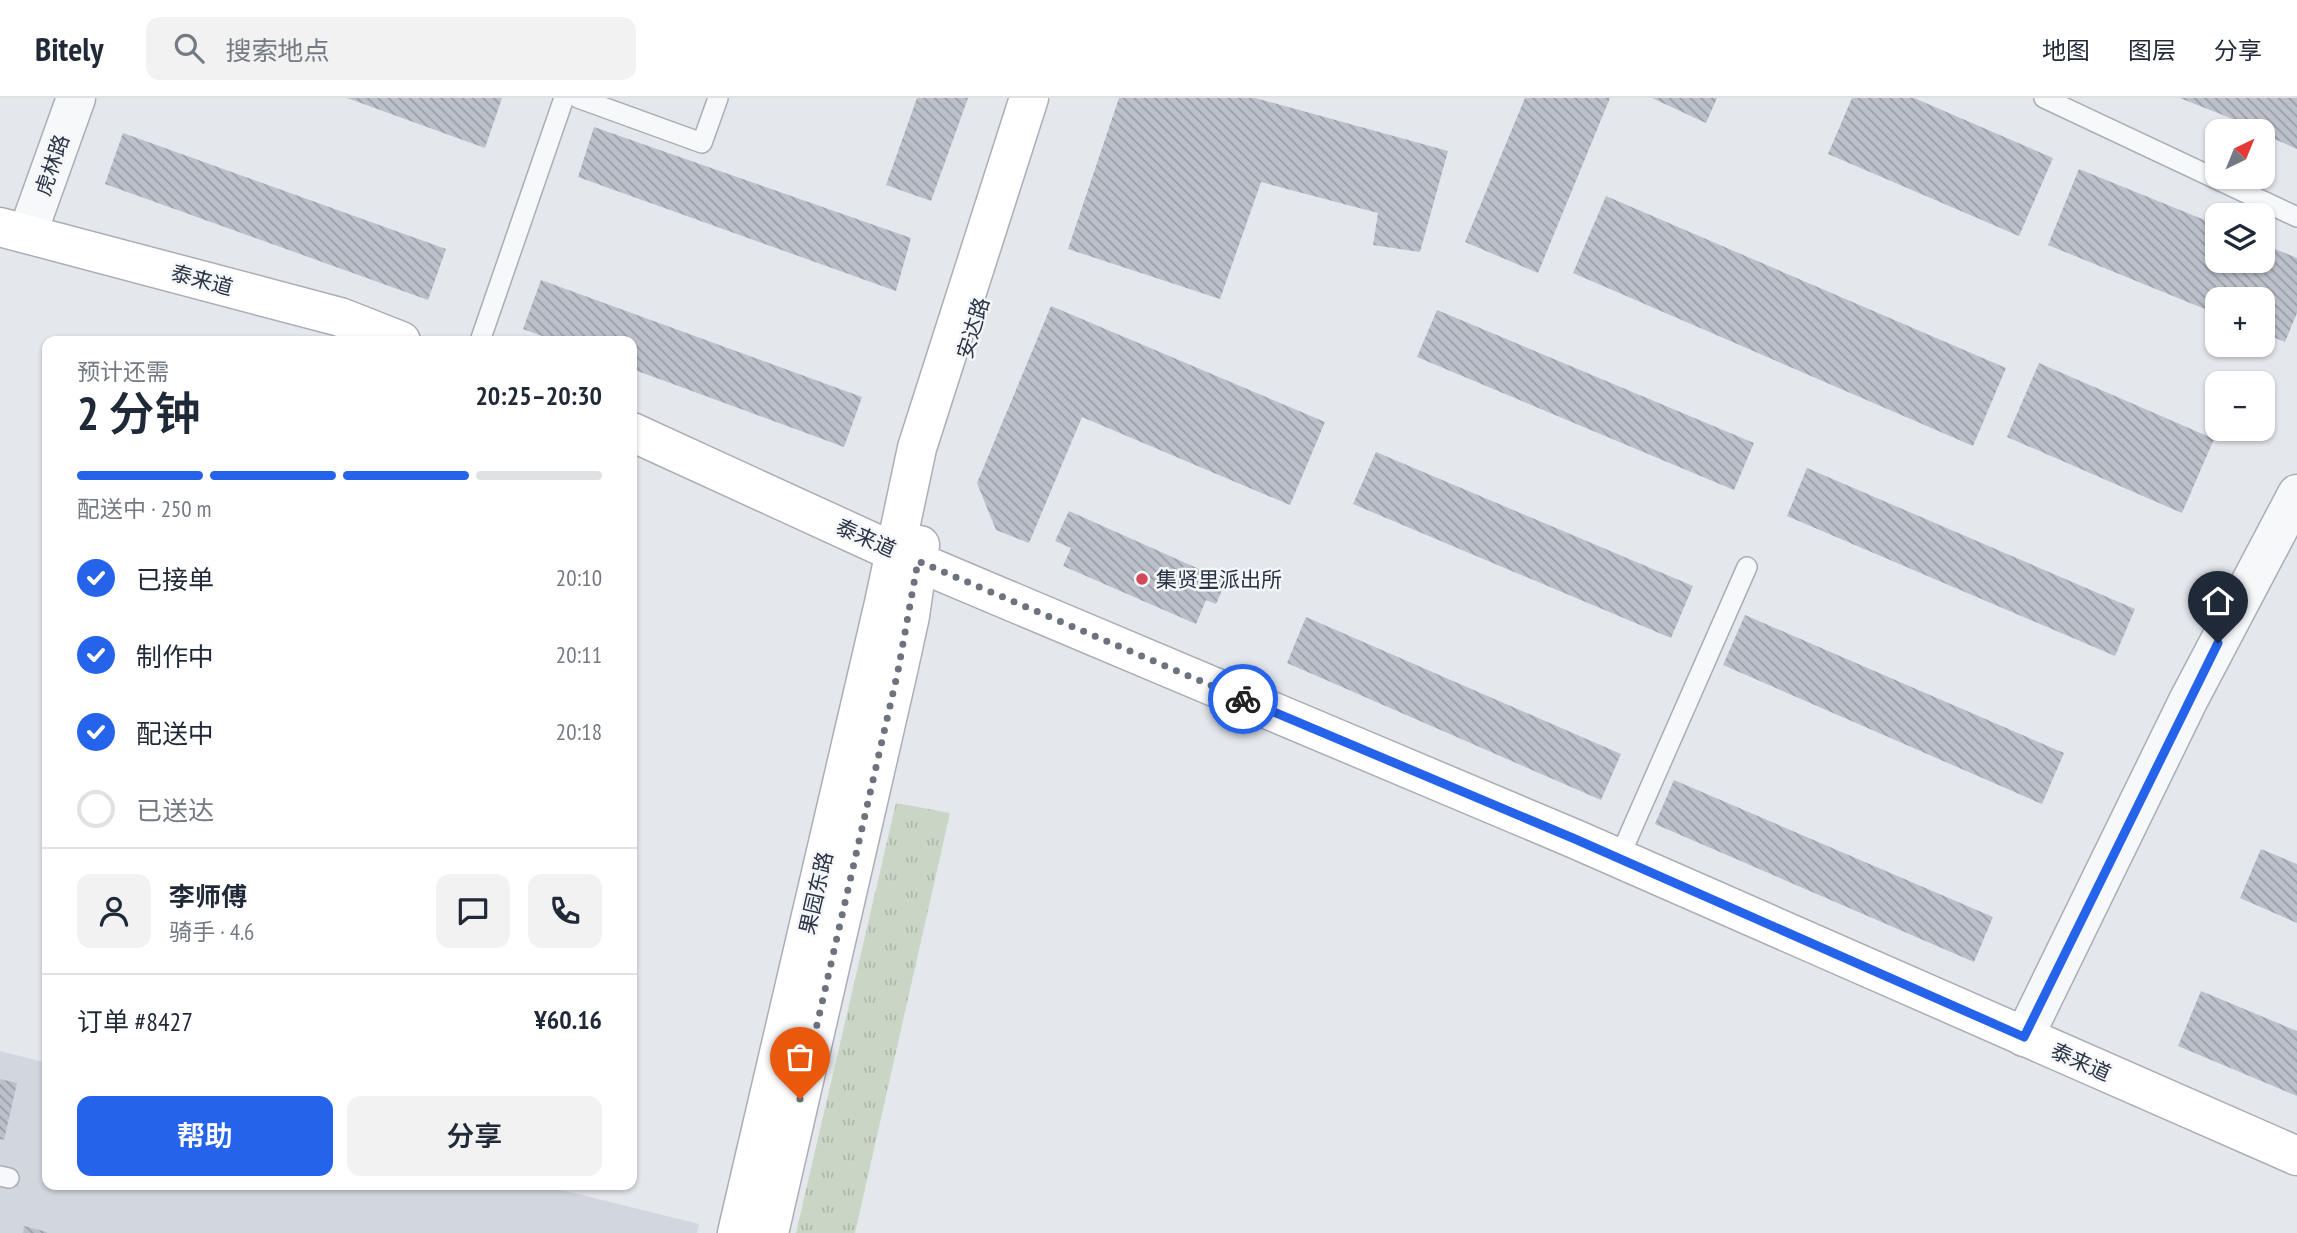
<!DOCTYPE html>
<html lang="zh">
<head>
<meta charset="utf-8">
<style>
  :root { --surface:#fff; --page:#f2f2f3; --text:#1f2937; --muted:#747a83; --line:#e0e1e3; --accent:#2563eb }
  body { margin:0; font-family:"PT Sans Narrow","Noto Sans SC",sans-serif; background:var(--page); color:var(--text); height:100vh; display:flex; flex-direction:column; font-size:26px; white-space:nowrap }
  * { box-sizing:border-box; margin:0 }
  p { font-size:23px; color:var(--muted) }
  .icon { flex:none; width:38px; height:38px; fill:none; stroke:currentColor; stroke-width:2; stroke-linecap:round; stroke-linejoin:round }
  .map { position:relative; flex:1; overflow:hidden }
  .sheet { position:absolute; left:42px; top:238px; width:595px; height:854px; display:flex; flex-direction:column; background:var(--surface); border-radius:14px; box-shadow:0 2px 5px #0004 }
  .sheet>* { flex:none }
  .needle { width:46px; rotate:43deg }
  .fabs { position:absolute; left:2205px; top:21px; display:grid; gap:14px }
  .fabs a { display:grid; place-items:center; width:70px; height:70px; border-radius:14px; background:var(--surface); box-shadow:0 2px 5px #0004; font-size:35px }
  .pin { position:absolute; display:grid; place-items:center; width:60px; height:60px; color:#fff; margin:-72px -30px; border-radius:50% 50% 50% 0; rotate:-45deg; box-shadow:0 0 7px #0007 }
  .pin .icon { rotate:45deg }
  .courier { position:absolute; display:grid; place-items:center; width:70px; height:70px; margin:-35px; border:5px solid #2563eb; border-radius:50%; background:#fff; color:#222; box-shadow:0 2px 9px #0007 }
  .head em { font-style:normal; font-weight:600 }
  .head div { display:flex; flex-direction:column-reverse }
  .head { display:flex; align-items:center; justify-content:space-between; height:119px; padding:0 35px }
  h1 { font-size:46px; font-weight:600; line-height:52px }
  .bar { display:grid; grid-template-columns:repeat(4,1fr); gap:10px 7px; align-content:center; height:84px; padding:0 35px }
  .bar i { height:9px; border-radius:5px; background:var(--line) }
  .bar .selected { background:var(--accent) }
  .bar p { grid-column:span 4 }
  .line { display:flex; align-items:center; gap:18px; padding:0 35px; border-top:2px solid var(--line) }
  .line div { flex:1 }
  .round { display:grid; place-items:center; flex:none; width:74px; height:74px; border-radius:14px; background:var(--page) }
  ol { padding:0 35px; list-style:none }
  li { display:flex; align-items:center; gap:21px; height:77px }
  li p { margin-inline-start:auto }
  li .icon { padding:7px; border-radius:50%; background:var(--accent); color:#fff; stroke-width:4 }
  li:last-child { color:var(--muted) }
  li i { width:38px; height:38px; border:4px solid var(--line); border-radius:50% }
  .primary-button { display:flex; gap:14px; margin-top:auto; padding:14px 35px }
  .primary-button a { flex:1; height:80px; border-radius:14px; background:var(--accent); color:#fff; font-size:28px; font-weight:600; line-height:80px; text-align:center }
  .primary-button a+a { background:var(--page); color:var(--text) }
  header { display:flex; align-items:center; gap:42px; box-sizing:border-box; height:98px; padding:0 35px; background:var(--surface); border-bottom:2px solid var(--line) }
  header strong { font-size:33px }
  nav { display:flex; gap:38px; margin-inline-start:auto; font-size:24px }
  .search { width:490px; height:63px; background:var(--page); display:flex; align-items:center; gap:18px; box-sizing:border-box; padding:0 24px; border-radius:14px; color:var(--muted); font-size:26px }
  .map>svg:first-child { display:block }
  .built { fill:#d2d6de }
  .grass { fill:url(#grass-tufts) }
  .building { fill:url(#building-back-hatch) }
  .lines { fill:none; stroke-linecap:round; stroke-linejoin:round }
  .lane-casing { stroke:#a9aeb7; stroke-width:22 }
  .street-casing { stroke:#a9aeb7; stroke-width:41 }
  .secondary-casing { stroke:#a9aeb7; stroke-width:41 }
  .lane { stroke:#f7f8fa; stroke-width:19 }
  .street { stroke:#f7f8fa; stroke-width:38 }
  .secondary { stroke:#fff; stroke-width:38 }
  .done { stroke:#6c737f; stroke-width:7; stroke-dasharray:0 12.6 }
  .route { stroke:#2563eb; stroke-width:9 }
  .poi-dot { fill:#d1495b; stroke:#f4f6f9; stroke-width:2.5 }
  .labels { text-anchor:middle; dominant-baseline:central; stroke-width:5; stroke-linejoin:round; paint-order:stroke }
  .street-label { font-size:21px; fill:#2b3445; stroke:#f4f6f9 }
  .poi-label { font-size:21px; fill:#2b3445; stroke:#f4f6f9; text-anchor:start }
</style>
</head>
<body>
<header>
<strong>Bitely</strong>
<div class="search"><svg class="icon" aria-label="search" viewBox="0 0 24 24"><circle cx="10" cy="10" r="6"/><path d="M15 15l6 6"/></svg>搜索地点</div>
<nav><a>地图</a><a>图层</a><a>分享</a></nav>
</header>
<div class="map">
<svg width="2297" height="1135" viewBox="0 0 2297 1135">
  <defs>
    <pattern id="grass-tufts" width="24" height="20" patternUnits="userSpaceOnUse" patternTransform="scale(1.75)"><rect width="24" height="20" fill="#c9d6c5"/><path d="M3 7l-1-3M5 7V3M7 7l1-3M15 17l-1-3M17 17v-4M19 17l1-3" fill="none" stroke="#adb8ab"/></pattern>
    <pattern id="building-back-hatch" width="6" height="6" patternUnits="userSpaceOnUse" patternTransform="scale(1.75)"><rect width="6" height="6" fill="#bbc0ca"/><path d="M-1 5l2 2M0 0l6 6M5-1l2 2" fill="none" stroke="#989da6"/></pattern>
  </defs>
  <rect width="100%" height="100%" fill="#e4e7ec"/>
  <!-- built -->
  <path class="built" d="M 0,953 L 47,965 L 47,1087 L 541,1087 L 699,1126 L 697,1135 L 0,1135 Z"/>
  <!-- grass -->
  <path class="grass" d="M 896,705 L 950,715 L 855,1135 L 796,1135 Z"/>
  <!-- building -->
  <path class="building" d="M 347,0 L 502,0 L 485,50 Z
    M 917,0 L 968,0 L 931,103 L 886,87 Z
    M 1119,0 L 1255,0 L 1448,53 L 1420,154 L 1373,147 L 1378,115 L 1261,84 L 1220,201 L 1068,151 Z
    M 1525,0 L 1610,0 L 1538,175 L 1465,144 Z
    M 1652,0 L 1717,0 L 1706,25 Z
    M 1852,0 L 1914,0 L 2053,60 L 2019,138 L 1828,56 Z
    M 2180,0 L 2297,0 L 2297,51 L 2263,36 L 2263,33 Z
    M 594,29 L 911,140 L 896,193 L 578,79 Z
    M 123,35 L 446,151 L 428,202 L 105,86 Z
    M 2079,71 L 2217,127 L 2217,163 L 2263,163 L 2263,146 L 2297,160 L 2297,215 L 2285,244 L 2263,235 L 2263,201 L 2217,201 L 2217,216 L 2048,147 Z
    M 1606,98 L 2006,270 L 1973,348 L 1573,175 Z
    M 541,182 L 862,299 L 844,349 L 632,271 L 632,243 L 556,243 L 523,231 Z
    M 1051,208 L 1325,324 L 1290,407 L 1082,319 L 1029,445 L 996,432 L 977,385 Z
    M 1437,212 L 1754,345 L 1734,392 L 1417,259 Z
    M 2039,265 L 2214,341 L 2182,415 L 2007,339 Z
    M 1376,354 L 1693,488 L 1671,540 L 1353,406 Z
    M 1807,370 L 2135,511 L 2115,558 L 1787,418 Z
    M 1069,413 L 1226,483 L 1216,506 L 1206,502 L 1196,526 L 1063,468 L 1071,450 L 1055,443 Z
    M 1745,517 L 2064,655 L 2042,706 L 1723,567 Z
    M 1306,519 L 1621,656 L 1601,702 L 1287,565 Z
    M 1674,682 L 1993,819 L 1974,864 L 1655,726 Z
    M 2261,751 L 2297,766 L 2297,825 L 2240,800 Z
    M 2201,893 L 2297,933 L 2297,998 L 2178,948 Z
    M 0,981 L 17,985 L 4,1042 L 0,1041 Z
    M 24,1128 L 47,1134 L 47,1135 L 23,1135 Z"/>
  <g class="lines">
    <!-- lane casing -->
    <g class="lane-casing">
      <path id="lane" d="M 578,0 L 702,45 L 718,0
        M 2044,0 L 2297,119
        M 480,243 L 564,0
        M 1619,760 L 1747,469
        M 0,1078 L 9,1080"/>
    </g>
    <!-- street casing -->
    <g class="street-casing">
      <path id="street" d="M 28,134 L 76,0
        M 2024,939 L 2188,603 L 2297,396"/>
    </g>
    <!-- secondary casing -->
    <g class="secondary-casing">
      <path id="secondary" d="M 0,129 L 340,219 L 401,243
        M 632,334 L 894,454 L 1575,741 L 2297,1058
        M 737,1135 L 884,505 L 917,350 L 1029,0
        M 769,1135 L 898,573 L 910,518 L 920,447"/>
    </g>
    <!-- lane -->
    <use href="#lane" class="lane"/>
    <!-- street -->
    <use href="#street" class="street"/>
    <!-- secondary -->
    <use href="#secondary" class="secondary"/>
  </g>
  <g class="lines">
    <!-- done -->
    <path class="done" d="M 800,1001 L 898,573 L 918,463 L 1243,601"/>
    <!-- route -->
    <path class="route" d="M 1243,601 L 1575,741 L 2024,939 L 2218,545"/>
  </g>
  <!-- markers -->
  <circle class="poi-dot" cx="1142" cy="481" r="7"/>
  <g class="labels">
    <!-- street labels -->
    <g class="street-label">
      <text transform="translate(52 67) rotate(-71)">虎林路</text>
      <text transform="translate(202 182) rotate(15)">泰来道</text>
      <text transform="translate(973 230) rotate(-73)">安达路</text>
      <text transform="translate(866 440) rotate(24)">泰来道</text>
      <text transform="translate(816 795) rotate(-77)">果园东路</text>
      <text transform="translate(2081 964) rotate(24)">泰来道</text>
    </g>
    <!-- poi labels -->
    <g class="poi-label">
      <text x="1156" y="481">集贤里派出所</text>
    </g>
  </g>
</svg>
<div class="fabs">
<a><svg class="needle" viewBox="-14 -14 28 28"><path d="M0-13l5 13h-10z" fill="#e53935"/><path d="M0 13l5-13h-10z" fill="#747a83"/></svg></a>
<a><svg class="icon" aria-label="layers" viewBox="0 0 24 24"><path d="M12 4l9 5-9 5-9-5zM3 14l9 5 9-5"/></svg></a>
<a>+</a>
<a>−</a>
</div>
<div class="pin" style="left:800px;top:1001px;background:#ea580c"><svg class="icon" aria-label="bag" viewBox="0 0 24 24"><path d="M5 8h14l-1 12H6zM9 8a3 3 0 0 1 6 0"/></svg></div>
<div class="pin" style="left:2218px;top:545px;background:#1f2937"><svg class="icon" aria-label="home" viewBox="0 0 24 24"><path d="M3 11l9-7 9 7M6 9v11h12V9"/></svg></div>
<div class="courier" style="left:1243px;top:601px"><svg class="icon" aria-label="bike" viewBox="0 0 24 24"><circle cx="6" cy="16" r="4"/><circle cx="18" cy="16" r="4"/><path d="M6 16l4-8h5l3 8M10 8l3 8H6M13 5h3"/></svg></div>
<section class="sheet">
<div class="head"><div><h1>2 分钟</h1><p>预计还需</p></div><em>20:25–20:30</em></div>
<div class="bar"><i class="selected"></i><i class="selected"></i><i class="selected"></i><i></i><p>配送中 · 250 m</p></div>
<ol>
<li><svg class="icon" aria-label="check" viewBox="0 0 24 24"><path d="M5 12l5 5 9-10"/></svg>已接单<p>20:10</p></li>
<li><svg class="icon" aria-label="check" viewBox="0 0 24 24"><path d="M5 12l5 5 9-10"/></svg>制作中<p>20:11</p></li>
<li><svg class="icon" aria-label="check" viewBox="0 0 24 24"><path d="M5 12l5 5 9-10"/></svg>配送中<p>20:18</p></li>
<li><i></i>已送达</li>
</ol>
<div class="line" style="height:126px"><a class="round"><svg class="icon" aria-label="person" viewBox="0 0 24 24"><circle cx="12" cy="8" r="4"/><path d="M4 21q1-7 8-7t8 7"/></svg></a><div><b>李师傅</b><p>骑手 · 4.6</p></div><a class="round"><svg class="icon" aria-label="chat" viewBox="0 0 24 24"><path d="M4 5h16v11H9l-5 4z"/></svg></a><a class="round"><svg class="icon" aria-label="phone" viewBox="0 0 24 24"><path d="M5 4h4l2 5-3 2q2 4 5 5l2-3 5 2v4C11 20 4 13 5 4z"/></svg></a></div>
<div class="line" style="height:91px"><div>订单 #8427</div><b>¥60.16</b></div>
<div class="primary-button"><a>帮助</a><a>分享</a></div>
</section>
</div>
</body>
</html>
